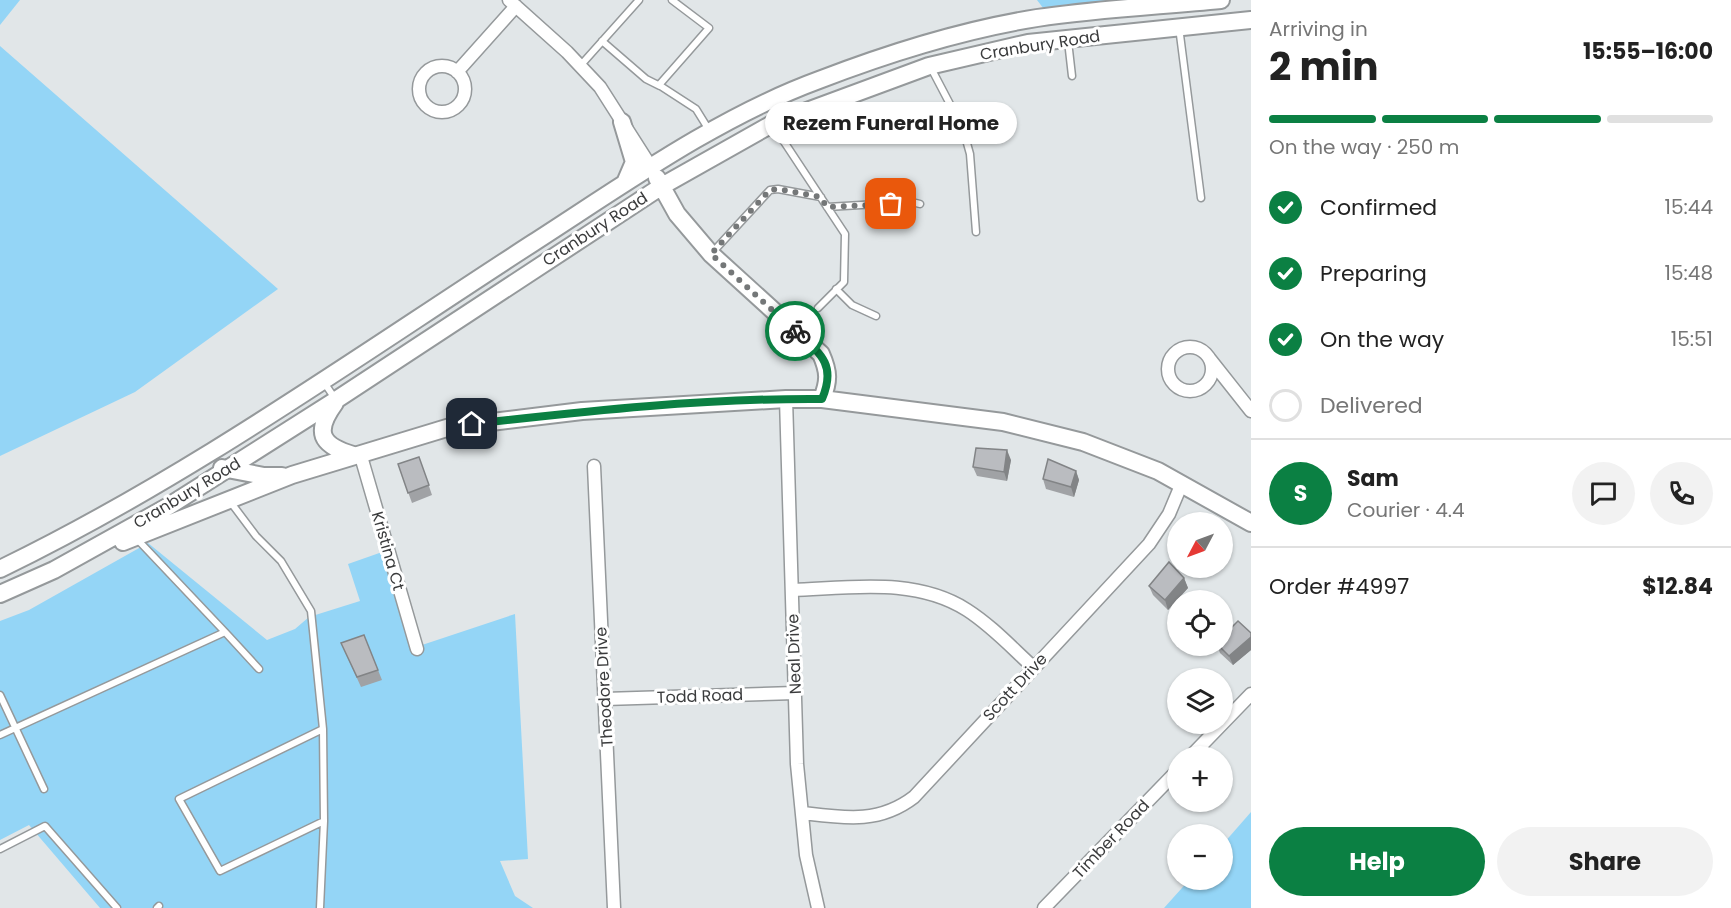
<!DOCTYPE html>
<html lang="en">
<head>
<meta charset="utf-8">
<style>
  :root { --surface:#fff; --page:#f2f2f2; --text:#222; --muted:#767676; --line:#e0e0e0; --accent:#0b8043 }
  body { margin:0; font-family:Poppins,sans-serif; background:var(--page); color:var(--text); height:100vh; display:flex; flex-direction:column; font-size:22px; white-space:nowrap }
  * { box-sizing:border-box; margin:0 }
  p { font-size:20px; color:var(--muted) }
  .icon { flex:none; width:33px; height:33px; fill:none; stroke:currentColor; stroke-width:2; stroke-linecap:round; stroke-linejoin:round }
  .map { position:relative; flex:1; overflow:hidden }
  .sheet { display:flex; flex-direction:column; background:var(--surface); width:480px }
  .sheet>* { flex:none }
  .needle { width:39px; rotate:229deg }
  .controls { position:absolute; left:1167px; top:512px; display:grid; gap:12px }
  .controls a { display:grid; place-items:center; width:66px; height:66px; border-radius:50%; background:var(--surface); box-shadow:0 2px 4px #0004; font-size:30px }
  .pin { position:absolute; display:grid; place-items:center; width:51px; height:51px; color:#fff; margin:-26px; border-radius:12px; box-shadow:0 3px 9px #0006 }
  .courier { position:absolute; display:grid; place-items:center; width:60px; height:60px; margin:-30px; border:4px solid #0b8043; border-radius:50%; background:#fff; color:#222; box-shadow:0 2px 8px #0007 }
  .bubble { position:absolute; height:42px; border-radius:21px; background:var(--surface); box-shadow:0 2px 4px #0004; font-size:20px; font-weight:700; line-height:42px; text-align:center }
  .head em { font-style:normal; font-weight:700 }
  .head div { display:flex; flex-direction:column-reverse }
  .head { display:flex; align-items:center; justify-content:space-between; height:102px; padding:0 18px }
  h1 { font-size:39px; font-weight:700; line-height:45px }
  .bar { display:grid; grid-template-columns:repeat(4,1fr); gap:9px 6px; align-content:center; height:72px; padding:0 18px }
  .bar i { height:8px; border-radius:4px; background:var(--line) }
  .bar .current { background:var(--accent) }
  .bar p { grid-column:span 4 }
  .line { display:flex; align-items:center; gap:15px; padding:0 18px; border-top:2px solid var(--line) }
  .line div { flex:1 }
  .round { display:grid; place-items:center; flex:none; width:63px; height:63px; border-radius:32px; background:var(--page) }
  ol { padding:0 18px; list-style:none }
  li { display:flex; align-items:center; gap:18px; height:66px }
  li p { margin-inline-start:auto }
  li .icon { padding:6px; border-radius:50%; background:var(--accent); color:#fff; stroke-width:4 }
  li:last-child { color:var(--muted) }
  li i { width:33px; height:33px; border:3px solid var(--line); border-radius:50% }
  .primary-button { display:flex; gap:12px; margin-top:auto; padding:12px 18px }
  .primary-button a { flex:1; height:69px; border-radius:36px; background:var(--accent); color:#fff; font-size:24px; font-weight:700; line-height:69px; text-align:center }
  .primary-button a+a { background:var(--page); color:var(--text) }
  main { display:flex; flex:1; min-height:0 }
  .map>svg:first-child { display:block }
  .green { fill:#94d5f6 }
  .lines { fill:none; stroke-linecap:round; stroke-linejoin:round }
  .lane-casing { stroke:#95999b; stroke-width:9 }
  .street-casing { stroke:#95999b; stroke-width:15 }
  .secondary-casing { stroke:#95999b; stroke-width:20 }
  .lane { stroke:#fff; stroke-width:6 }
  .street { stroke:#fff; stroke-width:12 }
  .secondary { stroke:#fff; stroke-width:16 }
  .wall { fill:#a0a2a5 }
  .shaded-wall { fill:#828486 }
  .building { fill:#babcc0; stroke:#828486; stroke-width:1.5 }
  .done { stroke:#747778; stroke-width:6; stroke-dasharray:0 10.8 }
  .route { stroke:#0b8043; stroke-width:8 }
  .labels { text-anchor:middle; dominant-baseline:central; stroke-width:6; stroke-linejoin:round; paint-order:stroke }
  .street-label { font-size:16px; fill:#3a3b3c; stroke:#fff }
</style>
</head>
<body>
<main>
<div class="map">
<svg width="1251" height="908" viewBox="0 0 1251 908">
  <rect width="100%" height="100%" fill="#e1e6e8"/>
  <!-- green -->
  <path class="green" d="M 0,0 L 20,0 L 0,25 Z
    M 1037,0 L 1164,0 L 1050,17 Z
    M 0,46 L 278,289 L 135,392 L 0,456 Z
    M 148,543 L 267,640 L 295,629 L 309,617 L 360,601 L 348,564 L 385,551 L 419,646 L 515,614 L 528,859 L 500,861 L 515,896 L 533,908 L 100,908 L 29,825 L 0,840 L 0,621 L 29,610 Z
    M 1251,812 L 1251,908 L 1164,908 L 1190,879 L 1222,879 L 1223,844 Z"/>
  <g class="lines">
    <!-- lane casing -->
    <g class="lane-casing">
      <path id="lane" d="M 672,0 L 709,28 L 659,85 L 696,109 L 709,130
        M 1179,27 L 1201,198
        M 602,41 L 646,79 L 660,86
        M 1068,41 L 1072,76
        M 580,66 L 639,0
        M 930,66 L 963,129 L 970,154 L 976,232
        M 773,125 L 845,234 L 844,282 L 818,308
        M 827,207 L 912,202 L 920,204
        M 711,254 L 770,190 L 778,189 L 821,197
        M 836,289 L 852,305 L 876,316
        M 323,381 L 336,400
        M 229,500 L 256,536 L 281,561 L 311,611 L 323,729 L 179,799 L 220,871 L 324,821 L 323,729
        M 225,632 L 259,669
        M 0,695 L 44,789
        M 0,735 L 225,632 L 136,538
        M 0,849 L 45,826 L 117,908
        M 157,908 L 159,906
        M 320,908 L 324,821"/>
    </g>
    <!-- street casing -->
    <g class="street-casing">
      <path id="street" d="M 509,0 L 567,52 L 600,87 L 651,167
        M419 89a23 23 0 1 1 46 0a23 23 0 1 1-46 0Z
        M 457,72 L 516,6
        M1168 369a22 22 0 1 1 44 0a22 22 0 1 1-44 0Z
        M 1209,358 L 1251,411
        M 786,399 L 797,764 L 806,855 L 818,908
        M 360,453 L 417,649
        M 594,466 L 614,908
        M 792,590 C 851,588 915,577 967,610 C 992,626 1012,648 1033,667
        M 605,699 L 795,693
        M 1191,756 L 1251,694
        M 803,813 C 844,818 879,824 914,797 L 1149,544 L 1169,514 L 1182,483
        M 1044,908 L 1178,770"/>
    </g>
    <!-- secondary casing -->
    <g class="secondary-casing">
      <path id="secondary" d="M 622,122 L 634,162 L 625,183
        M 657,178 L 677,214 L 711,254 L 821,354 C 829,372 829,381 822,399
        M 335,403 C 314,432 320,445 353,455
        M 222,468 L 264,476 L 282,476
        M 123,542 L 292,475 L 450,427 L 582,411 L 786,399 L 822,399 L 1003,422 L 1083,442 L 1158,471 L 1251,523
        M 0,569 C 188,478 358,356 533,243 C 623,185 718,117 819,80 C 889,53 962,30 1037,18 C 1098,9 1160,6 1221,0
        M 0,594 L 54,570 L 169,506 L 336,400 L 662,186 L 772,124 L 929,66 L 1028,43 L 1251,20"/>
    </g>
    <!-- lane -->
    <use href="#lane" class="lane"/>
    <!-- street -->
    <use href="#street" class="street"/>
    <!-- secondary -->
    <use href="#secondary" class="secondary"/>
  </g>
  <!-- wall -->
  <path class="wall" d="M 419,457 L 432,495 L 412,503 L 398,464 Z
    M 1011,460 L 1007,481 L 977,476 L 973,467 Z
    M 1076,471 L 1079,480 L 1074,497 L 1046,489 L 1043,479 Z
    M 1184,578 L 1188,588 L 1168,610 L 1153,595 L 1149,586 Z
    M 1251,633 L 1251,650 L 1233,665 L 1220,653 L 1217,645 L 1222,645 Z
    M 364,635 L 382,680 L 361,687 L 341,643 Z"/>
  <!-- shaded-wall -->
  <path class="shaded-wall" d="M 1007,450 L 1011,460 L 1007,481 L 1004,472 Z
    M 1076,471 L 1079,480 L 1074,497 L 1071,487 Z
    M 1184,578 L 1188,588 L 1168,610 L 1165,600 Z
    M 1251,637 L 1251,650 L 1233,665 L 1229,656 Z"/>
  <!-- building -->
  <path class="building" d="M 976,448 L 1007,450 L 1004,472 L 973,467 Z
    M 419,457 L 429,485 L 408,493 L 398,464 Z
    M 1048,459 L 1076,471 L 1071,487 L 1043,479 Z
    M 1169,562 L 1184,578 L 1165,600 L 1149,586 Z
    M 1238,621 L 1251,633 L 1251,637 L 1229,656 L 1218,645 L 1222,645 L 1222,637 Z
    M 364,635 L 378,670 L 357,677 L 341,643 Z"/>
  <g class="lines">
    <!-- done -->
    <path class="done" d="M 795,331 L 711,254 L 770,190 L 778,189 L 820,197 L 827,207 L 891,204"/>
    <!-- route -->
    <path class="route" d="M 472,424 C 588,411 705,398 822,399 C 837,364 820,353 795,331"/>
  </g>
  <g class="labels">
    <!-- street labels -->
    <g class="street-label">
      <text transform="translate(1040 45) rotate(-9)">Cranbury Road</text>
      <text transform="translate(595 229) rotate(-33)">Cranbury Road</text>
      <text transform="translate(187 493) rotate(-31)">Cranbury Road</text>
      <text transform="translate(388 551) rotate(74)">Kristina Ct</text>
      <text transform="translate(794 654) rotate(-92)">Neal Drive</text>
      <text transform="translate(604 687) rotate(-93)">Theodore Drive</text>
      <text transform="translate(1015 687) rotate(-47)">Scott Drive</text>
      <text transform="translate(700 696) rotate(-2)">Todd Road</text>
      <text transform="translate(1111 839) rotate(-46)">Timber Road</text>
    </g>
  </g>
</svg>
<div class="controls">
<a><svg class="needle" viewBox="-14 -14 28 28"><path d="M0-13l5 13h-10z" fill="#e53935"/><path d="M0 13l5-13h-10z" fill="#767676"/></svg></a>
<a><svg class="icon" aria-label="locate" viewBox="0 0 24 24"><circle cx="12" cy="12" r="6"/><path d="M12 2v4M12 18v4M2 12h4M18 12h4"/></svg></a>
<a><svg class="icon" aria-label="layers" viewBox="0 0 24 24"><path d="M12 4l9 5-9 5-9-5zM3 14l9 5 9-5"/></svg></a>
<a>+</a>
<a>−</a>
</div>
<div class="pin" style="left:891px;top:204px;background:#ea580c"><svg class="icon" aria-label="bag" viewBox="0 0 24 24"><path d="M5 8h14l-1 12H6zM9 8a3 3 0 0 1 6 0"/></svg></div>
<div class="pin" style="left:472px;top:424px;background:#1f2937"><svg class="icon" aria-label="home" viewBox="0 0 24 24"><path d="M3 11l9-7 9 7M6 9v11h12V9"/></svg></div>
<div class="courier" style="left:795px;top:331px"><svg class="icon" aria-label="bike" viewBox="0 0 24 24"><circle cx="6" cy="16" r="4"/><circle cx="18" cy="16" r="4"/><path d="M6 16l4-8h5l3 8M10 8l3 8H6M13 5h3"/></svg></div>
<div class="bubble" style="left:765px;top:102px;width:252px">Rezem Funeral Home</div>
</div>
<section class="sheet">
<div class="head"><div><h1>2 min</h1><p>Arriving in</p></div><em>15:55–16:00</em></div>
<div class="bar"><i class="current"></i><i class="current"></i><i class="current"></i><i></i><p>On the way · 250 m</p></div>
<ol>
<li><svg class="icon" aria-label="check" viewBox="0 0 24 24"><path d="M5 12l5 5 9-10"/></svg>Confirmed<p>15:44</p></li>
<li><svg class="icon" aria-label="check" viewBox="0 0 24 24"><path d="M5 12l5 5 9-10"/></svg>Preparing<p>15:48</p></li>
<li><svg class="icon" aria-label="check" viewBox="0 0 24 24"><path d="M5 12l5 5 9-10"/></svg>On the way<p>15:51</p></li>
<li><i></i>Delivered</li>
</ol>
<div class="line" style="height:108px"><b class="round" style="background:var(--accent);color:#fff">S</b><div><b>Sam</b><p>Courier · 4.4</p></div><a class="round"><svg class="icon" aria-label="chat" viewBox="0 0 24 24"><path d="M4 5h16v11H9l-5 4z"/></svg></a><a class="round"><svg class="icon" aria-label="phone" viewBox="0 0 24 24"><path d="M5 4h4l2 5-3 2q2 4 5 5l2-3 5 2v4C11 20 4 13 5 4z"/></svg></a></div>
<div class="line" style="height:78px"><div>Order #4997</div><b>$12.84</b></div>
<div class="primary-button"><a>Help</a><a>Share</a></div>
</section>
</main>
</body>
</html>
